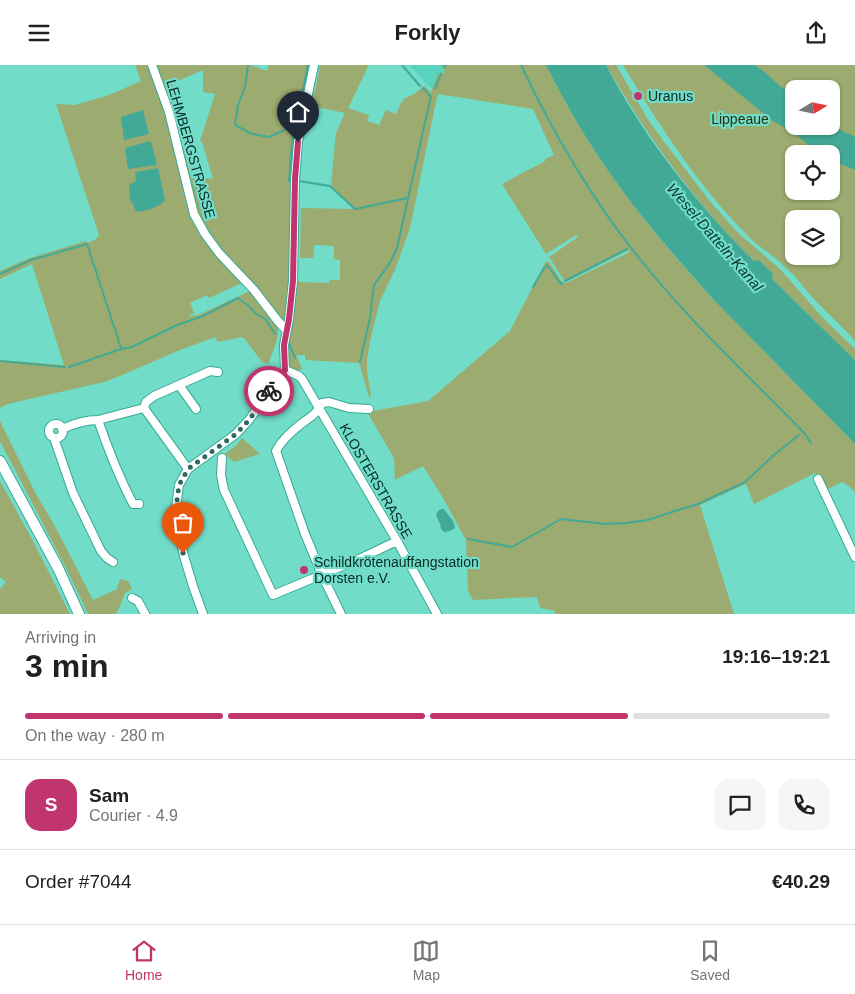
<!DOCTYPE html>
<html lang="en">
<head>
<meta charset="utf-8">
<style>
  :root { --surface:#fff; --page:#f6f6f6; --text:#202124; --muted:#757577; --line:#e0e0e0; --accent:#c0356e }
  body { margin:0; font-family:Helvetica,sans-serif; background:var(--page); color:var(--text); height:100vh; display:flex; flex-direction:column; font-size:19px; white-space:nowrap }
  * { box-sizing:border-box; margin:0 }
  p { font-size:16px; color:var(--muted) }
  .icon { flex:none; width:28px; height:28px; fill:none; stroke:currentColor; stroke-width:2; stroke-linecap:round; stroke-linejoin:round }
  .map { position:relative; height:549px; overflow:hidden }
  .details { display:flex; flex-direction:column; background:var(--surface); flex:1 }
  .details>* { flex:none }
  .needle { width:32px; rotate:80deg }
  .buttons { position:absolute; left:785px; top:15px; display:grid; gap:10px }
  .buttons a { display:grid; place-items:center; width:55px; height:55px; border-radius:10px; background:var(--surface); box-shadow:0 1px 4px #0004; font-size:25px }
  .pin { position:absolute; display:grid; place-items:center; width:42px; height:42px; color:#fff; margin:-51px -21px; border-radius:50% 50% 50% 0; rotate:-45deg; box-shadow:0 0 5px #0007 }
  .pin .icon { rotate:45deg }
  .courier { position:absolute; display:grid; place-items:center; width:50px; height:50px; margin:-25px; border:4px solid #c0356e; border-radius:50%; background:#fff; color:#222; box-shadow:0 1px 6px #0007 }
  .overview em { font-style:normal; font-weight:700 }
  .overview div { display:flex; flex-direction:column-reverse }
  .overview { display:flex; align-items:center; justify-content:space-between; height:85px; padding:0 25px }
  h1 { font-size:32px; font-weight:700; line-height:38px }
  .bar { display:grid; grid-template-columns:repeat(4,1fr); gap:8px 5px; align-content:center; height:60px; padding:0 25px }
  .bar i { height:6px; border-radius:4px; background:var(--line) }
  .bar .active { background:var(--accent) }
  .bar p { grid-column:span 4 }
  .line { display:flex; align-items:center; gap:12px; padding:0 25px; border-top:1px solid var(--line) }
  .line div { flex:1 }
  .round { display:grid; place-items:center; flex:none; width:52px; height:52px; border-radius:15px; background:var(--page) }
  header { display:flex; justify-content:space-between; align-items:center; height:65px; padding:0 25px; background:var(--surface); font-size:22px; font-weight:700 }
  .dock { display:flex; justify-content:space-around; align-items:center; height:70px; border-top:1px solid var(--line); background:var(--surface); font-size:14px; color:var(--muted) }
  .dock a { display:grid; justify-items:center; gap:2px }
  .dock .active { color:var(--accent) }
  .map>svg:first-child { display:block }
  .built { fill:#58d4be }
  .green { fill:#9cab6f; fill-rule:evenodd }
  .water { fill:#43a997 }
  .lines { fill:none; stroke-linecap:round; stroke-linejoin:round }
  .stream { stroke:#43a997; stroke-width:2 }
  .minor-casing { stroke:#38a997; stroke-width:10 }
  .major-casing { stroke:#38a997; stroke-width:12 }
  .minor { stroke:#fff; stroke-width:8 }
  .major { stroke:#fff; stroke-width:10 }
  .done { stroke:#2c695f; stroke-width:5; stroke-dasharray:0 9 }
  .route { stroke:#c0356e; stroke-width:6 }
  .poi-dot { fill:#c0356e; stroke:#71dcc8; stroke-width:2 }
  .labels { text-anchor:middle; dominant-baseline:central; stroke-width:4.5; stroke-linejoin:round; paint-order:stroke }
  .poi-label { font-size:14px; fill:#072b26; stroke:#71dcc8; text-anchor:start }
  .park-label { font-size:14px; fill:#2a3112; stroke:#71dcc8 }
  .street-label { font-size:14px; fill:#072b26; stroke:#71dcc8 }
  .water-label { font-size:15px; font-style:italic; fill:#083831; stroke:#71dcc8 }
</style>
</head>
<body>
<header><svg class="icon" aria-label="menu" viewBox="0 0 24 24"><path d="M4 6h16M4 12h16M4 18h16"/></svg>Forkly<svg class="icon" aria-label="share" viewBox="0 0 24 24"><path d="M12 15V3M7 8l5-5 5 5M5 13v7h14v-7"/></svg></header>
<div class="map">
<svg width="855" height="549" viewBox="0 0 855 549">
  <rect width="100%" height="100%" fill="#71dcc8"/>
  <!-- built -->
  <path class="built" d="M 409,0 L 442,0 L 445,6 L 444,10 L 438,8 L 432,24 Z"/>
  <!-- green -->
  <path class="green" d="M 135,0 L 150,0 L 162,32 L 193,149 L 189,151 L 201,171 L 244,217 L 209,233 L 207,230 L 190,238 L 194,248 L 189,251 L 190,252 L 195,250 L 196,251 L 252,225 L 278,261 C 279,274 273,286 268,299 L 262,297 L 244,273 L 242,272 L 218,277 L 215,272 L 175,287 L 120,311 L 104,317 L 12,338 L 5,340 L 0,343 L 0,295 L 64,300 L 32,199 L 0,214 L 0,206 L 30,193 L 86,176 L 88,178 L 96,174 L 99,170 L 56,39 L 75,40 L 109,30 L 141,16 Z
    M 154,0 L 251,0 L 267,6 L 269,0 L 312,0 L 299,58 L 290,220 L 286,255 L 283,257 L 223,190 L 201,158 ZM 203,5 L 203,27 L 215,29 L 200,76 L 202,77 L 213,114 L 197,112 L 191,114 L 187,95 L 179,70 L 172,29 L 174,22 L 173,18 Z
    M 320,0 L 369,0 L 348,43 L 369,50 L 367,56 L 379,60 L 386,45 L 396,49 L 401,38 L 405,33 L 414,29 L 424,21 L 431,27 L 438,8 L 444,9 L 445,6 L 442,0 L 546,0 C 567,42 591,83 619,121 C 647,160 679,197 712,233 L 855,379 L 855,427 L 849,421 L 842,417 L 826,425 L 821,412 L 815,408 L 754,439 L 746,419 L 700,440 L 734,549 L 555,549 L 555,546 L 540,543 L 537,532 L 473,535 L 468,526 L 466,475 L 443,433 L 423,401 L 395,415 L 394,393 L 367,347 L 428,336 L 510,266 L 546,196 L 549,197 L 562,217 L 566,218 L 630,187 L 629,185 L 565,217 L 549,192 L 578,172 L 576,170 L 546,189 L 502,119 L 545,96 L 545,94 L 554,90 L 533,44 L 438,29 L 436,37 L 410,163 L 395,205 L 380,236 L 371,272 L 367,294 L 367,306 L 371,332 L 369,332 L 359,298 L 305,295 L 305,290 L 296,290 L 302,304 L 297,306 L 288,301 L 287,287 L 296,215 L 299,216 L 300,217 L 329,218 L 330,215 L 340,215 L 340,195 L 334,194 L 334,181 L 314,180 L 313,193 L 300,193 L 301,143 L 353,144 L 331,120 L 336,68 L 345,48 L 312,41 Z
    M 606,0 L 616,0 L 647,53 L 662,74 L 709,135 L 736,166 L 780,204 L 822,252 L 855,284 L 855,295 L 772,214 L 772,210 L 758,196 L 754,196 C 695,138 647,71 606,0 Z
    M 623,0 L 855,0 L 855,276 C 843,262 828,249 815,235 C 805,225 798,213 787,204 C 775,191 758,182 746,169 C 697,119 659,60 623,0 ZM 794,24 L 831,24 L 831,61 L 794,61 ZM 794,89 L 831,89 L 831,126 L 794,126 ZM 794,154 L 831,154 L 831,191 L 794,191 Z
    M 0,356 L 35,427 L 56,463 L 93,535 L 117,524 L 120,514 L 128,516 L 132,524 L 125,528 L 120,541 L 116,549 L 88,549 L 71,513 L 0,376 Z
    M 242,373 L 260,389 L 234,397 L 224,389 L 236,381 Z
    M 0,416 L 34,478 L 70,549 L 0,549 L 0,524 L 6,517 L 0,512 Z"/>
  <!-- water -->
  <path class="water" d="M 546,0 L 606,0 C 642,70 698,141 754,196 L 759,195 L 773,209 L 772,214 L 855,295 L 855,379 L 712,233 C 680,197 648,161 619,121 C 591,83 567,42 546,0 Z
    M 704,0 L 755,0 L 767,9 L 781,22 L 787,25 L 794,32 L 794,61 L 831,60 L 855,72 L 855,105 L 831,95 L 831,89 L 821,89 L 789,65 L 773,56 Z
    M 143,45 L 149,69 L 124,75 L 121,52 Z
    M 151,76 L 157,100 L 128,104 L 125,83 Z
    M 158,103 L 165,135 C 158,143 148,145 138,147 L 136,146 L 130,134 L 129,120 L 136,116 L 135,107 Z
    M 441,444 L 444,444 L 453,456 L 455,463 L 450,466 L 444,467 L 441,464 L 440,459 L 436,450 L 438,446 Z"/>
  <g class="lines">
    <!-- stream -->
    <path class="stream" d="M 248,0 L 245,22 L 238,40 L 235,60 L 252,69 L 269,72 L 282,66 L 289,63 L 295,63
      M 402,0 L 420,21
      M 521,0 C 553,68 592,134 639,193 C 689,256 749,311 805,369 L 811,378
      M 444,2 L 446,0
      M 423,23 L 431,32
      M 435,23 L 441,9
      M 290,116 L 289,116 L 292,78 L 308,0
      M 299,116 L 330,121 L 355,144 L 408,133
      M 0,209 L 31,195 L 87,179 L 121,283
      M 565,216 L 627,184
      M 533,222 L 543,205 L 547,200 L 561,219 L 562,218
      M 290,280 L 295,293
      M 0,296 L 65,302
      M 360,297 L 370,253 L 374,220 L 391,196 L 397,183 L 431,31
      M 69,302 L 121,284 L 132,282 L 175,261 L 203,251 L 238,233 L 249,241 L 255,248 L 266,255 L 275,269
      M 468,474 L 512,482 L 561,454 L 605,459 L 626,458 L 648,455 L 675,446 L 698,439 L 745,417 L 775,389 L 799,370"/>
    <!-- minor casing -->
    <g class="minor-casing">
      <path id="minor" d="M 152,0 L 169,47 L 194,149 L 205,169 L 219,188 L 254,225 L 277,255 L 286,265
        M 285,305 L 299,311 L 302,314 L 397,476 L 437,549
        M 179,320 L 196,344
        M 144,343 L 146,337 L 154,331 L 210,306 L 218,307
        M 98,355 C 108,384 119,412 133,439 L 139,439
        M49 366a7 7 0 1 1 14 0a7 7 0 1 1-14 0Z
        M 62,364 C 73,359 86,355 98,355 L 144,343 L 188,404
        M 54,373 L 73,428 L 101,486 L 107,493 L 113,497
        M 222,393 L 221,410 L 224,425 L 273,530 L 359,494 L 397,476
        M 818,414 L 855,492
        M 132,533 L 138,536 L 145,549
        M 203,549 L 193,521 L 184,491 L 177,458 L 176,443 L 179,420 L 188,404 L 236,369 L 249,355 L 285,305 L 284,280 L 289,254 L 293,216 L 295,115 L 298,77 L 314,0
        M 341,549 L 322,510 L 305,469 L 276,386 C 281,376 292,366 301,359 C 309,353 318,348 322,338 L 329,337 L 349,343 L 369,344"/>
    </g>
    <!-- major casing -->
    <g class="major-casing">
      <path id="major" d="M 0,396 L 58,503 L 79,549"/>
    </g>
    <!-- minor -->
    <use href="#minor" class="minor"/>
    <!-- major -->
    <use href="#major" class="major"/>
  </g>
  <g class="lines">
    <!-- done -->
    <path class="done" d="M 183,488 L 177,458 L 176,443 L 179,420 L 188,404 L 236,369 L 249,355 L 269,326"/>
    <!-- route -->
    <path class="route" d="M 269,326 L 285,305 L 284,280 L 289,254 L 293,216 L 295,114 L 298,77"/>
  </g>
  <!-- markers -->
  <g class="poi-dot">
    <circle cx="638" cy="31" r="5"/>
    <circle cx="304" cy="505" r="5"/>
  </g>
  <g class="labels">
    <!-- poi labels -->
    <g class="poi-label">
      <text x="648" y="31">Uranus</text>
      <text x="314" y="497">Schildkrötenauffangstation<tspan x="314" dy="16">Dorsten e.V.</tspan></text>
    </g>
    <!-- park labels -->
    <g class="park-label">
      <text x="740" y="54">Lippeaue</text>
    </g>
    <!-- street labels -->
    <g class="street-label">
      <text transform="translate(191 84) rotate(74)">LEHMBERGSTRASSE</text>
      <text transform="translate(376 416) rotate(60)">KLOSTERSTRASSE</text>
    </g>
    <!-- water labels -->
    <g class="water-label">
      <text transform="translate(715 172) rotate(49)">Wesel-Datteln-Kanal</text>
    </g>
  </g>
</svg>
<div class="buttons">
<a><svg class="needle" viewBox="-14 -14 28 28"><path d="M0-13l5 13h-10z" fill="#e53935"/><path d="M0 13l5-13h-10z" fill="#757577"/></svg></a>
<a><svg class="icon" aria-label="locate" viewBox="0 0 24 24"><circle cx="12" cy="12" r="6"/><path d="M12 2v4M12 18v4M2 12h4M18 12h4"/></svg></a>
<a><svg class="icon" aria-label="layers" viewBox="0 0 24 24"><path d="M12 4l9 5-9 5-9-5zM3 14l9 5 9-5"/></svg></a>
</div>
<div class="pin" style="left:183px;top:488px;background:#ea580c"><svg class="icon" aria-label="bag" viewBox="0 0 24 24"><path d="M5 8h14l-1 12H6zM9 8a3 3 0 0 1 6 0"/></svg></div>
<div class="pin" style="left:298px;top:77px;background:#1f2937"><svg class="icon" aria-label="home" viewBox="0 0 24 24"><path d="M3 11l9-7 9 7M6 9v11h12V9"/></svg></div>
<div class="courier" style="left:269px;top:326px"><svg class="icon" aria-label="bike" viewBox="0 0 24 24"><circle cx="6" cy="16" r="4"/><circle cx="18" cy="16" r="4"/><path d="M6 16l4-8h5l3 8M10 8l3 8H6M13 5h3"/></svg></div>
</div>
<section class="details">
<div class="overview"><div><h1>3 min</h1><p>Arriving in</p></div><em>19:16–19:21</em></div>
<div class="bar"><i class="active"></i><i class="active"></i><i class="active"></i><i></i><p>On the way · 280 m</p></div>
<div class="line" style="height:90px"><b class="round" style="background:var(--accent);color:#fff">S</b><div><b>Sam</b><p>Courier · 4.9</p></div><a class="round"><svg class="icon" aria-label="chat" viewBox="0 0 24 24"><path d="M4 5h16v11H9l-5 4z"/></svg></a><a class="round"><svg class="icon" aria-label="phone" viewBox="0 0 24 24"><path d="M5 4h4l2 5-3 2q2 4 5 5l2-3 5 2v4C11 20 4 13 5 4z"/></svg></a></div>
<div class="line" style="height:65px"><div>Order #7044</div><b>€40.29</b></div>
</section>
<nav class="dock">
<a class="active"><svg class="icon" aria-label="home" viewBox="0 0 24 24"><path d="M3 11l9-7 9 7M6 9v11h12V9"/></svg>Home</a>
<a><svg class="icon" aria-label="map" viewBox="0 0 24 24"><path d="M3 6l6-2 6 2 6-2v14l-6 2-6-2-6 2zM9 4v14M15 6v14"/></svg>Map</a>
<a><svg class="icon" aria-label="saved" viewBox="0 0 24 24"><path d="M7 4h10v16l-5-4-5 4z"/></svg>Saved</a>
</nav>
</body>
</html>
